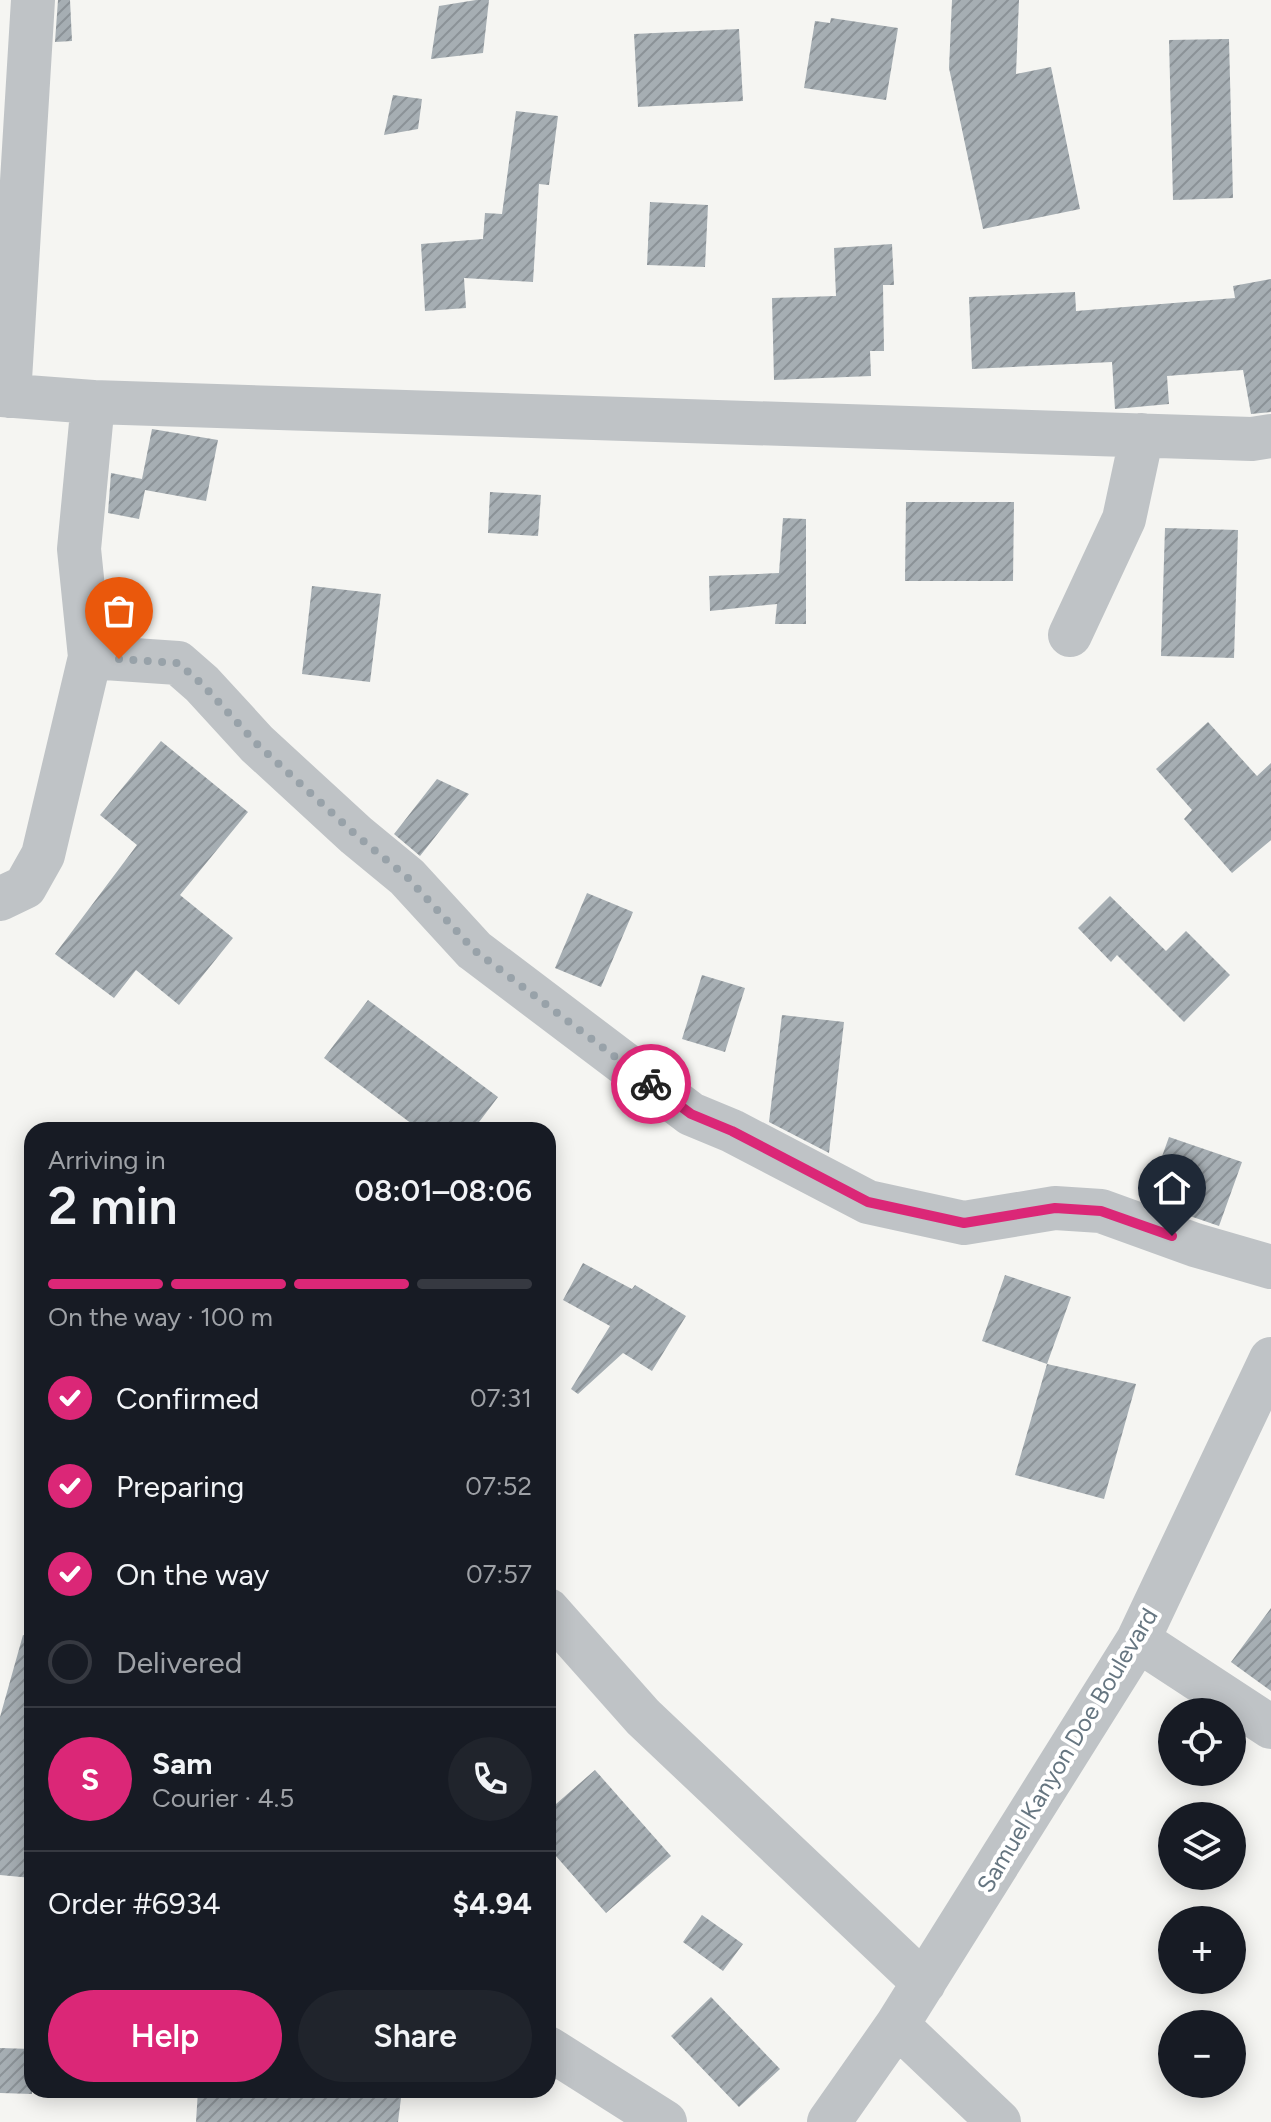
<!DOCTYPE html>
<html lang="en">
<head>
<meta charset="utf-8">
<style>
  :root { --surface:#171b24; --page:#20242c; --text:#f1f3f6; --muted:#9ea1a6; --line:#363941; --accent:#db2777 }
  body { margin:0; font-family:Figtree,sans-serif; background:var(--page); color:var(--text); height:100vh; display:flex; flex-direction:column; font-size:30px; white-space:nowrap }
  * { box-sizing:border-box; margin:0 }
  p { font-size:26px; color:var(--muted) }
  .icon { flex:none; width:44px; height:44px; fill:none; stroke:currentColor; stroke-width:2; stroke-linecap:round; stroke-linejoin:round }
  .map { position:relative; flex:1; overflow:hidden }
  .drawer { position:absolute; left:24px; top:1122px; width:532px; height:976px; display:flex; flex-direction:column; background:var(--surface); border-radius:24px; box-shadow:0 4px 20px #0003 }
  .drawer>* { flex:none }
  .buttons { position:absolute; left:1158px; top:1698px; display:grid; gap:16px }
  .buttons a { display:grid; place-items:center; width:88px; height:88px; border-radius:50%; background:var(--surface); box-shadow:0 4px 20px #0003; font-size:40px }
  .pin { position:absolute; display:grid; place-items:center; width:68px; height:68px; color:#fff; margin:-82px -34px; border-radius:50% 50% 50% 0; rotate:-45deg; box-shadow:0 0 8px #0007 }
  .pin .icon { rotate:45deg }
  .courier { position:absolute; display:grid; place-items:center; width:80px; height:80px; margin:-40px; border:6px solid #db2777; border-radius:50%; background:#fff; color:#222; box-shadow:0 2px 10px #0007 }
  .summary em { font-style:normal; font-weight:600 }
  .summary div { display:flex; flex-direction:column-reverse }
  .summary { display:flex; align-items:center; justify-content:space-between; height:136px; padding:0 24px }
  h1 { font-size:52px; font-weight:600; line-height:60px }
  .bar { display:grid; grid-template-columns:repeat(4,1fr); gap:12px 8px; align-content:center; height:96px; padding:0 24px }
  .bar i { height:10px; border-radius:6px; background:var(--line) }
  .bar .active { background:var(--accent) }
  .bar p { grid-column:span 4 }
  .line { display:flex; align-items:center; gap:20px; padding:0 24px; border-top:2px solid var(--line) }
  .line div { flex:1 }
  .round { display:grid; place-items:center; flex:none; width:84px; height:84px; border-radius:42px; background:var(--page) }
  ol { padding:0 24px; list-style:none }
  li { display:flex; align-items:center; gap:24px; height:88px }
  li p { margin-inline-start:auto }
  li .icon { padding:8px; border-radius:50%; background:var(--accent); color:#fff; stroke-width:4 }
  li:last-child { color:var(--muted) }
  li i { width:44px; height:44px; border:4px solid var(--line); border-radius:50% }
  .primary-button { display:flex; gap:16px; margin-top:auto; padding:16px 24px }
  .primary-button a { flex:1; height:92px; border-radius:48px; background:var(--accent); color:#fff; font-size:32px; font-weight:600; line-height:92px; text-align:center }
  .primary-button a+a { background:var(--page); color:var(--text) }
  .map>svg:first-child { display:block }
  .building { fill:url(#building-hatch) }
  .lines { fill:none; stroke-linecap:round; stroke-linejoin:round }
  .minor { stroke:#bfc3c6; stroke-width:44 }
  .done { stroke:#98a2a9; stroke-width:8; stroke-dasharray:0 14.4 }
  .route { stroke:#db2777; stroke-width:10 }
  .labels { text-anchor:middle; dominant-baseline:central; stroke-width:8; stroke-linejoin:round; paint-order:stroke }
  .street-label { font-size:24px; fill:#667681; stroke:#fff }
</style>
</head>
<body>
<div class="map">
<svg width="1271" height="2122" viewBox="0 0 1271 2122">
  <defs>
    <pattern id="building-hatch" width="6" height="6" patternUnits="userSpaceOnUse" patternTransform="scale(2)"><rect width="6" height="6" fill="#a6aeb3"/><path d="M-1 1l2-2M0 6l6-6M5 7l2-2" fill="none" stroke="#8b9297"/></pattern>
  </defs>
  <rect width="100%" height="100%" fill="#f5f5f2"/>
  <!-- building -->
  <path class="building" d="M 58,0 L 70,0 L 72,41 L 55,42 Z
    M 476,0 L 489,0 L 483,53 L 431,59 L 439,6 Z
    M 952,0 L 1019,0 L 1016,74 L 1051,67 L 1080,209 L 983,229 L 949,68 Z
    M 831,18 L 898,28 L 886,100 L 804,88 L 815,21 L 830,23 Z
    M 739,29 L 743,101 L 638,107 L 634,34 Z
    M 1229,39 L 1233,198 L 1173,200 L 1169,40 Z
    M 393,95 L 422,99 L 418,129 L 384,135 Z
    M 516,111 L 558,116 L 549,185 L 539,184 L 533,282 L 464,278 L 466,308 L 425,311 L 421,244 L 483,239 L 485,213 L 502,214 Z
    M 650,202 L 708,205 L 705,267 L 647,265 Z
    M 892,244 L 894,285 L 883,285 L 884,351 L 870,351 L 871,376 L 774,380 L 772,298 L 836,296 L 834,248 Z
    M 1271,279 L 1271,412 L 1251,414 L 1243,370 L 1167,376 L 1169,404 L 1115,409 L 1112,362 L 972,369 L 969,297 L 1075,292 L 1076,311 L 1235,298 L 1233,286 Z
    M 152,429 L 218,440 L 206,501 L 145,490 L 139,519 L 108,513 L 111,473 L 142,479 Z
    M 490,492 L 541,495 L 538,536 L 488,533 Z
    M 906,502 L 1014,502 L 1013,581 L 905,581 Z
    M 783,518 L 806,519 L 806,624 L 775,624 L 777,604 L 710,611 L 709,576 L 779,573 Z
    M 1165,528 L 1238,530 L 1234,658 L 1161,656 Z
    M 312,586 L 381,594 L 370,682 L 302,674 Z
    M 1208,722 L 1257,776 L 1271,763 L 1271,840 L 1232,873 L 1184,819 L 1192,810 L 1156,769 Z
    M 161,741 L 248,812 L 180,895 L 233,938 L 179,1005 L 136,970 L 114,998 L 55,954 L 137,845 L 100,815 Z
    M 437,779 L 469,794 L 420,856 L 394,834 Z
    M 587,893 L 633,912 L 601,987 L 555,968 Z
    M 1110,896 L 1166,951 L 1186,931 L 1230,975 L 1184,1022 L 1117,955 L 1111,962 L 1078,928 Z
    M 702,975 L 745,988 L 725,1052 L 682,1039 Z
    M 368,1000 L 498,1097 L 473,1130 L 420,1130 L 324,1058 Z
    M 782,1015 L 844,1022 L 829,1153 L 769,1122 Z
    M 1169,1137 L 1242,1162 L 1219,1226 L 1146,1201 Z
    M 583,1263 L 632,1289 L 635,1285 L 686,1316 L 652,1371 L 623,1353 L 578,1394 L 571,1389 L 610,1326 L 563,1300 Z
    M 1005,1275 L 1071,1297 L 1047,1364 L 982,1341 Z
    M 1047,1364 L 1136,1384 L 1104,1499 L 1015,1475 Z
    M 1271,1608 L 1271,1691 L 1231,1662 Z
    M 23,1635 L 32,1637 L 32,1878 L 0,1875 L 0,1717 Z
    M 595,1770 L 671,1856 L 606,1913 L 548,1847 L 548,1811 Z
    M 702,1915 L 743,1944 L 723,1971 L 683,1942 Z
    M 711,1997 L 780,2069 L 739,2107 L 671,2036 Z
    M 0,2048 L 32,2049 L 32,2094 L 0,2093 Z
    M 198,2090 L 402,2090 L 398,2122 L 196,2122 Z"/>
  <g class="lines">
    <!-- minor -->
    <path class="minor" d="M 0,395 L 93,402 L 1252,439 L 1271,436
      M 9,396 L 33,0
      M 1070,635 L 1124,519 L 1142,435
      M 90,657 L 178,663 L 202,684 L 257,744 L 356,835 L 407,877 L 474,950 L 691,1114 L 732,1131 L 868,1202 L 964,1223 L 1055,1208 L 1101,1211 L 1195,1245 L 1271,1267
      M 0,899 L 25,887 L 43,855 L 90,657 L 79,549 L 93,402
      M 548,1610 L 643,1717 L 924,1983
      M 1138,1640 L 1271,1727
      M 897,2025 L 999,2122
      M 548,2048 L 665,2122
      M 829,2122 L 897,2025 L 1138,1640 L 1271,1359"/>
  </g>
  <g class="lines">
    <!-- done -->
    <path class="done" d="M 119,659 L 178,663 L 202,684 L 257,744 L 356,835 L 407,877 L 474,950 L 651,1084"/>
    <!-- route -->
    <path class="route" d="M 651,1084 L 691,1114 L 732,1131 L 868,1202 L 964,1223 L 1055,1208 L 1101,1211 L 1172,1236"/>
  </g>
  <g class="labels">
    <!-- street labels -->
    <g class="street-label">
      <text transform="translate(1067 1750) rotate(-59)">Samuel Kanyon Doe Boulevard</text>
    </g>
  </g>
</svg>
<div class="buttons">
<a><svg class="icon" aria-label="locate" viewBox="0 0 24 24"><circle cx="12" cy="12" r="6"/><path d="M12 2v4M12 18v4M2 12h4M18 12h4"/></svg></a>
<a><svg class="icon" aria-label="layers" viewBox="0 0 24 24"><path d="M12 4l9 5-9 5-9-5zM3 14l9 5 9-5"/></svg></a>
<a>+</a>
<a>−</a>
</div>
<div class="pin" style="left:119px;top:659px;background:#ea580c"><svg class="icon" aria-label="bag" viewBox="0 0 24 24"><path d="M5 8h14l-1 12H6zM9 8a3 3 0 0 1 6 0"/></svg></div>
<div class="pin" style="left:1172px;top:1236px;background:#1f2937"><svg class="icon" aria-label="home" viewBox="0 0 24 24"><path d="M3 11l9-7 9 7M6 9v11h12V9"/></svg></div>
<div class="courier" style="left:651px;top:1084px"><svg class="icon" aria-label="bike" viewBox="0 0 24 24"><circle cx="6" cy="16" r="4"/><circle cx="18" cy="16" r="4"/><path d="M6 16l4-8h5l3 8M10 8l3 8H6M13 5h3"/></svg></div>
<section class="drawer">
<div class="summary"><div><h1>2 min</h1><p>Arriving in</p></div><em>08:01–08:06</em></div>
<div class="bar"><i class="active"></i><i class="active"></i><i class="active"></i><i></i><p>On the way · 100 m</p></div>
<ol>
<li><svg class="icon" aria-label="check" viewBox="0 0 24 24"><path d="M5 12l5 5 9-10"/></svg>Confirmed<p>07:31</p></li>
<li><svg class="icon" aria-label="check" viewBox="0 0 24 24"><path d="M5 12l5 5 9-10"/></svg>Preparing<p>07:52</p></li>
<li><svg class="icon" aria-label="check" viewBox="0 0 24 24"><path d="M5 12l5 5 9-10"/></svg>On the way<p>07:57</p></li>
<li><i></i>Delivered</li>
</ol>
<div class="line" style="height:144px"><b class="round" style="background:var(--accent);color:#fff">S</b><div><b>Sam</b><p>Courier · 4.5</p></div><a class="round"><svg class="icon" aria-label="phone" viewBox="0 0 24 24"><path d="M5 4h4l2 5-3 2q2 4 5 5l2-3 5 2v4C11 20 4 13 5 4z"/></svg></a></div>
<div class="line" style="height:104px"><div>Order #6934</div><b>$4.94</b></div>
<div class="primary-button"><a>Help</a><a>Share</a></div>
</section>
</div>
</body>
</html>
